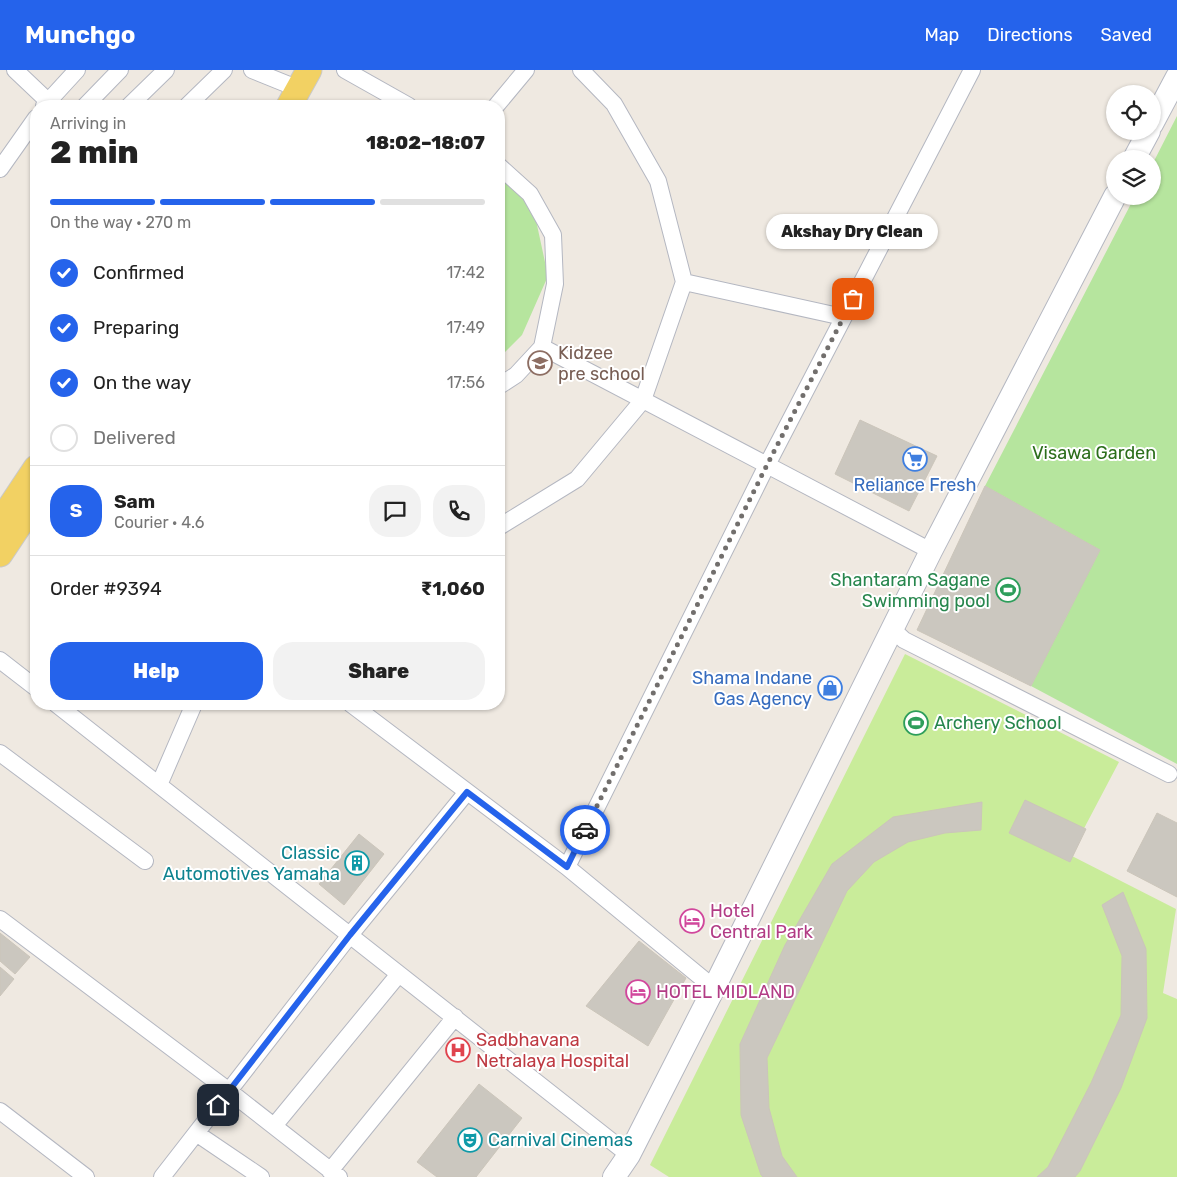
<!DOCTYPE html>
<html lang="en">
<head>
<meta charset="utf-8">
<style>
  :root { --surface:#fff; --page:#f2f2f2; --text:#222; --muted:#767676; --line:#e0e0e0; --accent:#2563eb }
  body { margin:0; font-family:Rubik,sans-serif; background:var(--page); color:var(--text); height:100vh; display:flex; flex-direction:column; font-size:19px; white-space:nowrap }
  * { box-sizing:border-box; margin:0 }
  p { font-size:16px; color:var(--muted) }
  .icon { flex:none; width:28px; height:28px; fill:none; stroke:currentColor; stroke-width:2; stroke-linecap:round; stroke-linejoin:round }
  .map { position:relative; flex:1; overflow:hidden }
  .details { position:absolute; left:30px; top:30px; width:475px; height:610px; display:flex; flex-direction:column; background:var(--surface); border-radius:20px; box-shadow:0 1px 4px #0004 }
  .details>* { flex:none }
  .tools { position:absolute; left:1106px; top:15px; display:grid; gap:10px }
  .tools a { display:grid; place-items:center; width:55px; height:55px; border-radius:50%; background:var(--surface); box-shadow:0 1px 4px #0004; font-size:25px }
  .pin { position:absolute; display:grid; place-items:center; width:42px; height:42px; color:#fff; margin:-21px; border-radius:10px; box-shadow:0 2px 8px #0006 }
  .courier { position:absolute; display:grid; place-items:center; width:50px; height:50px; margin:-25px; border:4px solid #2563eb; border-radius:50%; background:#fff; color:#222; box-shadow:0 1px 6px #0007 }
  .bubble { position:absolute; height:35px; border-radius:18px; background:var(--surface); box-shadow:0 1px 4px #0004; font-size:16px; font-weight:800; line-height:35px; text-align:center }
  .overview em { font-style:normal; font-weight:800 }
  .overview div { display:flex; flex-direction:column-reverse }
  .overview { display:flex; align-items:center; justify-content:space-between; height:85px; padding:0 20px }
  h1 { font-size:32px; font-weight:800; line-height:38px }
  .bar { display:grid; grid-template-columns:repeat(4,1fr); gap:8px 5px; align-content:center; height:60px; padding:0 20px }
  .bar i { height:6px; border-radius:4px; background:var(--line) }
  .bar .active { background:var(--accent) }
  .bar p { grid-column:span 4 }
  .line { display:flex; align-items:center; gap:12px; padding:0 20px; border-top:1px solid var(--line) }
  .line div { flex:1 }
  .round { display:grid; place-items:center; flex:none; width:52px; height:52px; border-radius:20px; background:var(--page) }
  ol { padding:0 20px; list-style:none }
  li { display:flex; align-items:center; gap:15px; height:55px }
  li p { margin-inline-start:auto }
  li .icon { padding:5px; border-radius:50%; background:var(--accent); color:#fff; stroke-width:4 }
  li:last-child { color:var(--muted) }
  li i { width:28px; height:28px; border:2px solid var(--line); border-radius:50% }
  .action { display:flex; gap:10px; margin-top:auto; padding:10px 20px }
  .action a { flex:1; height:58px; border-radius:20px; background:var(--accent); color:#fff; font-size:20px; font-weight:800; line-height:58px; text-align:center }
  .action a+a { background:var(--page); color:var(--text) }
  header { display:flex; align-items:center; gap:30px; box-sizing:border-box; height:70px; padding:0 25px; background:var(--accent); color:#fff }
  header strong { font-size:24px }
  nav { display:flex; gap:28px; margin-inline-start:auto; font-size:18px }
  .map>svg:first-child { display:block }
  .green { fill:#b6e59e }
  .pitch { fill:#c9ec9a }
  .building { fill:#cbc7bf; stroke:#cbc5ba }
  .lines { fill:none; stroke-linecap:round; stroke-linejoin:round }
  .street-casing { stroke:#b4b7c1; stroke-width:18 }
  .secondary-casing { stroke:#b4b7c1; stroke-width:24 }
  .primary-casing { stroke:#c9c9c9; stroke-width:27 }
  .street { stroke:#fff; stroke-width:16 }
  .secondary { stroke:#fff; stroke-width:22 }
  .primary { stroke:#f2d163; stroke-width:25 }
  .done { stroke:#726f6d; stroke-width:5; stroke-dasharray:0 9 }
  .route { stroke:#2563eb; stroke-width:6 }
  .labels { text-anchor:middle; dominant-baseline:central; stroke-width:4; stroke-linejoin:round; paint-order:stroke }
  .education-label { font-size:18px; fill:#785e54; stroke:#fff; text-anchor:start }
  .park-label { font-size:18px; fill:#2c6e1b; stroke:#fff }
  .shop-label { font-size:18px; fill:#366cbe; stroke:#fff }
  .leisure-label { font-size:18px; fill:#27864d; stroke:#fff; text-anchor:end }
  .culture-label { font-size:18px; fill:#0d838f; stroke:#fff; text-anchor:end }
  .hotel-label { font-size:18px; fill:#b23c85; stroke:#fff; text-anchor:start }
  .health-label { font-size:18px; fill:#be3a42; stroke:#fff; text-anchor:start }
</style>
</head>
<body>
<header>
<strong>Munchgo</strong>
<nav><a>Map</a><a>Directions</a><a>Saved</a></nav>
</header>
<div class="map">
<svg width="1177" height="1107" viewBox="0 0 1177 1107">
  <rect width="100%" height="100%" fill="#efe9e1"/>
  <!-- green -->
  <path class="green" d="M 1177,46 L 1177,694 L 1031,616 L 1100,480 L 985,416 L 1135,126 L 1152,126 L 1153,93 Z
    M 499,104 L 534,141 L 548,206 L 522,265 L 499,288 Z"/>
  <!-- pitch -->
  <path class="pitch" d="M 905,584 L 1119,692 L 1070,785 L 1176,839 L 1163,923 L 1177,929 L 1177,1107 L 669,1107 L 650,1095 Z"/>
  <!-- building -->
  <path class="building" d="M 860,350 L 937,386 L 909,441 L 835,404 Z
    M 985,416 L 1100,480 L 1031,616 L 917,560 Z
    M 1025,730 L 1086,759 L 1070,792 L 1009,763 Z
    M 982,732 L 981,760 L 945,763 L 908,772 L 874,792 L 847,821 L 767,988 L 769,1038 L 782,1086 L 797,1107 L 763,1107 L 761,1105 L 741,1045 L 740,974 L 785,875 L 832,794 L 893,747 Z
    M 1157,743 L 1177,753 L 1177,827 L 1127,801 Z
    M 359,764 L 384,784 L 344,835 L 319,814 Z
    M 1123,822 L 1146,879 L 1147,948 L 1121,1018 L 1080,1101 L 1075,1107 L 1037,1107 L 1048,1097 L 1091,1013 L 1121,945 L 1122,886 L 1102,835 Z
    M 0,863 L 30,887 L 15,904 L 0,891 Z
    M 639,871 L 686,908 L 648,976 L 586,936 Z
    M 0,897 L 14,909 L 0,926 Z
    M 479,1014 L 522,1048 L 476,1107 L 437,1107 L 417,1092 Z"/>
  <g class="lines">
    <!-- street casing -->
    <g class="street-casing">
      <path id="street" d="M 15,0 L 53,36
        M 252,0 L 299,19
        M 345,0 L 409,36
        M 44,36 L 77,0
        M 85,36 L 120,0
        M 129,36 L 166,0
        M 187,36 L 224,0
        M 496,36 L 526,0
        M 499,96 L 530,124 L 553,165 L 555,214 L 542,277 L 516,305 L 499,316
        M 0,99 L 36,48
        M 684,212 L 843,247
        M 542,277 L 931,481
        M 499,457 L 577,409 L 643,330 L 684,212 L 658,111 L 614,34 L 581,0
        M 892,559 L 904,570 L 1169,704
        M 0,590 L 36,618
        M 56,634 L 629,1085
        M 351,634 L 567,797 L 714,918
        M 0,683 L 145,791
        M 159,715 L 194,634
        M 567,797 L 767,395 L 972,0
        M 0,849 L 229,1021 L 339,1107
        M 0,1041 L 86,1107
        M 274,1056 L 399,904
        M 196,1063 L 261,1107
        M 330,1101 L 455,947
        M 162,1107 L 350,865 L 467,722"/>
    </g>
    <!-- secondary casing -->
    <g class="secondary-casing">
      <path id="secondary" d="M 1152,54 L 1177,7
        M 1134,89 L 1149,61
        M 614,1107 L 629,1085 L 714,918 L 931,481 L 1115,126"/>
    </g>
    <!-- primary casing -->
    <g class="primary-casing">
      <path id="primary" d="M 289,36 L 309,0
        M 0,452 L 36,398
        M 0,484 L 36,430"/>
    </g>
    <!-- street -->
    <use href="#street" class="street"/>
    <!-- secondary -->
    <use href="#secondary" class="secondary"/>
    <!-- primary -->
    <use href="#primary" class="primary"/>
  </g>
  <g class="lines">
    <!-- done -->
    <path class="done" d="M 585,760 L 767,395 L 853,229"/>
    <!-- route -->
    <path class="route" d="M 218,1035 L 350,865 L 467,722 L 567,797 L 585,760"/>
  </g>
  <!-- icons -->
  <defs>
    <g id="school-ring" transform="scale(1.25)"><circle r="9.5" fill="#fff" stroke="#8d6e63" stroke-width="1.5"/><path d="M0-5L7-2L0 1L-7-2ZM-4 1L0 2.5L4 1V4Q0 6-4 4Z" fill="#8d6e63"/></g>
    <g id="supermarket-ring" transform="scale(1.25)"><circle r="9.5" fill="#fff" stroke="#3f7fe0" stroke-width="1.5"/><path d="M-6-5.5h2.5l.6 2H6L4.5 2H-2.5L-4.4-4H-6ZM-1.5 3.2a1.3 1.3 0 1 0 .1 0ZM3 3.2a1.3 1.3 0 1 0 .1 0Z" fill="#3f7fe0"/></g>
    <g id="stadium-ring" transform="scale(1.25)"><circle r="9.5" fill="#fff" stroke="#2e9e5b" stroke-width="1.5"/><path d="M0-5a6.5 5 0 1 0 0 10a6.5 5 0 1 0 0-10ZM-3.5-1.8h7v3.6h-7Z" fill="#2e9e5b"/></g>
    <g id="shop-ring" transform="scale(1.25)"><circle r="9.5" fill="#fff" stroke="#3f7fe0" stroke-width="1.5"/><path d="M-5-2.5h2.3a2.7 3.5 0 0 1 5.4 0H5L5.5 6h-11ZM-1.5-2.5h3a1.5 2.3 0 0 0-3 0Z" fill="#3f7fe0"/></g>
    <g id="building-ring" transform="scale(1.25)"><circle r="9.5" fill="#fff" stroke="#0f9aa8" stroke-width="1.5"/><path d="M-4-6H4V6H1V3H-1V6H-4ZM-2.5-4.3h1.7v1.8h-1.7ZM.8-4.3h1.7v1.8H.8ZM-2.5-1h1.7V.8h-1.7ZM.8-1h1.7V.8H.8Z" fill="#0f9aa8"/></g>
    <g id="hotel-ring" transform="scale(1.25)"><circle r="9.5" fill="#fff" stroke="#d1479c" stroke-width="1.5"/><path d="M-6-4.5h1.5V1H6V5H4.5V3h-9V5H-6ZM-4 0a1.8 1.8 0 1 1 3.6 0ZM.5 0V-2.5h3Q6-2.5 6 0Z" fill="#d1479c"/></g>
    <g id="hospital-ring" transform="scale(1.25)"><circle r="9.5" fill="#fff" stroke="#e0444e" stroke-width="1.5"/><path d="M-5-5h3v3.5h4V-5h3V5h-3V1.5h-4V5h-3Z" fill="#e0444e"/></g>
    <g id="theatre-ring" transform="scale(1.25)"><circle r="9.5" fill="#fff" stroke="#0f9aa8" stroke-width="1.5"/><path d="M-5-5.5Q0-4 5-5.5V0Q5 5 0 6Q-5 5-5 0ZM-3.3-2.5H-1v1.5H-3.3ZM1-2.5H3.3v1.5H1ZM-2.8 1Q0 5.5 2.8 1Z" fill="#0f9aa8"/></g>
  </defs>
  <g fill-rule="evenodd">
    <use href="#school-ring" x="540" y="293"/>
    <use href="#supermarket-ring" x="915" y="389"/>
    <use href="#stadium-ring" x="1008" y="520"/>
    <use href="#shop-ring" x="830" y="618"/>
    <use href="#stadium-ring" x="916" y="653"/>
    <use href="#building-ring" x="357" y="793"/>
    <use href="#hotel-ring" x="692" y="851"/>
    <use href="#hotel-ring" x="638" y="922"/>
    <use href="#hospital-ring" x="458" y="980"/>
    <use href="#theatre-ring" x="470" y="1070"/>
  </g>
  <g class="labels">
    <!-- education labels -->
    <g class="education-label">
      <text x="558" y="283">Kidzee<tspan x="558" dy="21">pre school</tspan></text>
    </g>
    <!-- park labels -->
    <g class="park-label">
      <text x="1094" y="383">Visawa Garden</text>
    </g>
    <!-- shop labels -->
    <g class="shop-label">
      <text x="915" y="415">Reliance Fresh</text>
      <text x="812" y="608" text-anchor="end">Shama Indane<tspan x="812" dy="21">Gas Agency</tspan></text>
    </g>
    <!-- leisure labels -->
    <g class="leisure-label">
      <text x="990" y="510">Shantaram Sagane<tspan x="990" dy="21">Swimming pool</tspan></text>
      <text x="934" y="653" text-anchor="start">Archery School</text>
    </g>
    <!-- culture labels -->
    <g class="culture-label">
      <text x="340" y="783">Classic<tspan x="340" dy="21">Automotives Yamaha</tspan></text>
      <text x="488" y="1070" text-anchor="start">Carnival Cinemas</text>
    </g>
    <!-- hotel labels -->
    <g class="hotel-label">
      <text x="710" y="841">Hotel<tspan x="710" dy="21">Central Park</tspan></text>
      <text x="656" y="922">HOTEL MIDLAND</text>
    </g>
    <!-- health labels -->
    <g class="health-label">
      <text x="476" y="970">Sadbhavana<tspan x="476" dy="21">Netralaya Hospital</tspan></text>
    </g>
  </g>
</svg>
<div class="tools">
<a><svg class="icon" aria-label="locate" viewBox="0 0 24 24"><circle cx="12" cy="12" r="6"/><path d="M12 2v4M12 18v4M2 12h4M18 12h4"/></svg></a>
<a><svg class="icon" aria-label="layers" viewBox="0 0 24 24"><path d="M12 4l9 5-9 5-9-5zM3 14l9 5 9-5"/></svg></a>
</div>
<div class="pin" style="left:853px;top:229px;background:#ea580c"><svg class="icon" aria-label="bag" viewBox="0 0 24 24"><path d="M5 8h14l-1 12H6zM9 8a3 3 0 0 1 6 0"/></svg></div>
<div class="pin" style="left:218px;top:1035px;background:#1f2937"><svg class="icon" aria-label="home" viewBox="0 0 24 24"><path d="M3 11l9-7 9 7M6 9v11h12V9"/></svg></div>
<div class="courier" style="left:585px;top:760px"><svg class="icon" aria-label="car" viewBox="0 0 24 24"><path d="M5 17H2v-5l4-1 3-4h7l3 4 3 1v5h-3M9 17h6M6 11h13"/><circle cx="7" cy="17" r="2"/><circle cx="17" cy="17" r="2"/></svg></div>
<div class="bubble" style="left:766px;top:144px;width:172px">Akshay Dry Clean</div>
<section class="details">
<div class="overview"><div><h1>2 min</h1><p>Arriving in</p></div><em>18:02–18:07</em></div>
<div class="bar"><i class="active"></i><i class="active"></i><i class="active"></i><i></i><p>On the way · 270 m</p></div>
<ol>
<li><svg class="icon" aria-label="check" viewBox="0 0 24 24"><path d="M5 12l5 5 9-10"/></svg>Confirmed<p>17:42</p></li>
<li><svg class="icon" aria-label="check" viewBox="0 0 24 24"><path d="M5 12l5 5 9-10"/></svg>Preparing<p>17:49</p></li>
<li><svg class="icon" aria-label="check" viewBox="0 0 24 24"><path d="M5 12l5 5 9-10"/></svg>On the way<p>17:56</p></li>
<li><i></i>Delivered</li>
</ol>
<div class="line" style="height:90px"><b class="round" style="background:var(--accent);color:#fff">S</b><div><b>Sam</b><p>Courier · 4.6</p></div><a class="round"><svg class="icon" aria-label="chat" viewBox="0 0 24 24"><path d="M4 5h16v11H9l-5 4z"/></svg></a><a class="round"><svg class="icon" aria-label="phone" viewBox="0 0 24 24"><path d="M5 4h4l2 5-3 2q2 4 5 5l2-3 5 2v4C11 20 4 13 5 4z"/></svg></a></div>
<div class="line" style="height:65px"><div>Order #9394</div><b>₹1,060</b></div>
<div class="action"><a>Help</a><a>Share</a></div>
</section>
</div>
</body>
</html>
